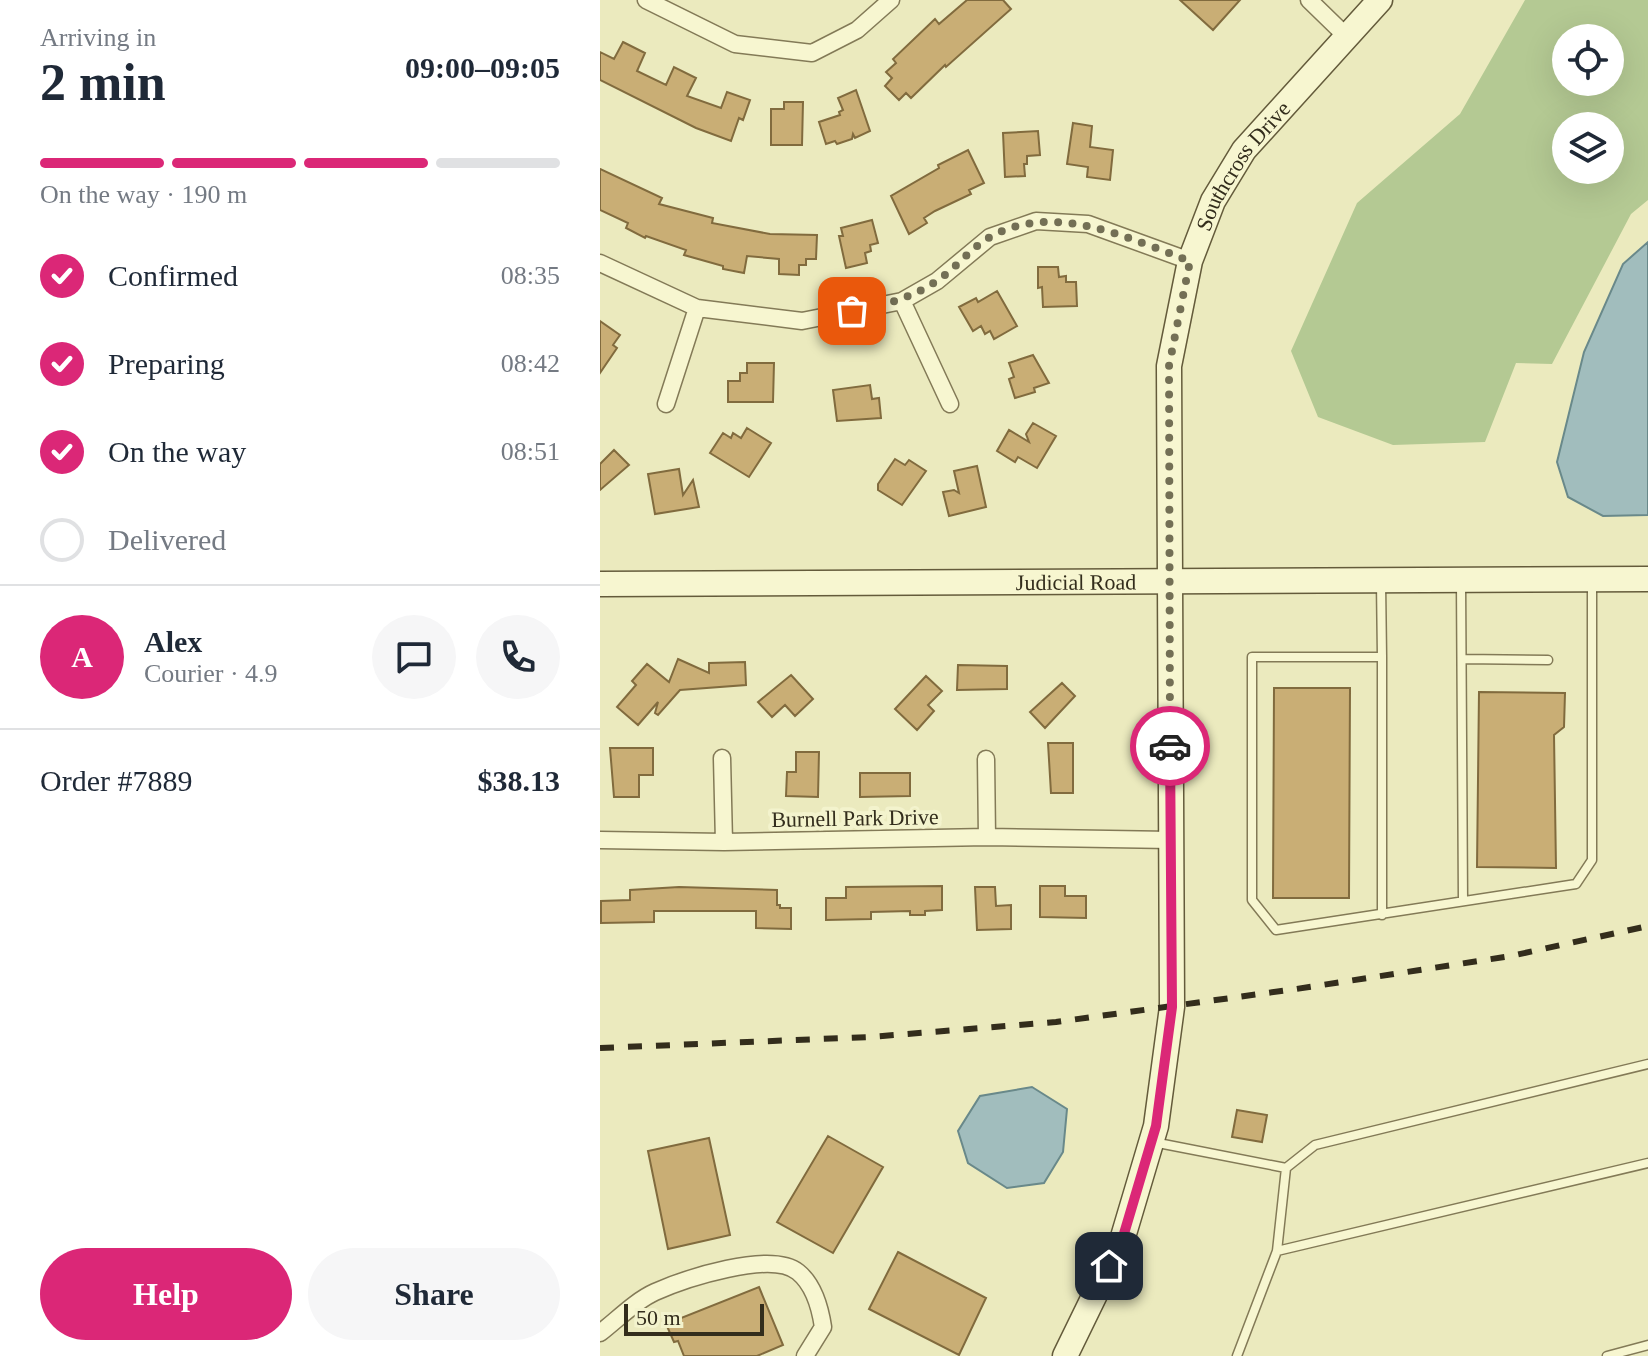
<!DOCTYPE html>
<html lang="en">
<head>
<meta charset="utf-8">
<style>
  :root { --surface:#fff; --page:#f6f6f7; --text:#1f2937; --muted:#747a83; --line:#e0e1e3; --accent:#db2777 }
  body { margin:0; font-family:"Times New Roman",serif; background:var(--page); color:var(--text); height:100vh; display:flex; flex-direction:column; font-size:30px; white-space:nowrap }
  * { box-sizing:border-box; margin:0 }
  p { font-size:26px; color:var(--muted) }
  .icon { flex:none; width:44px; height:44px; fill:none; stroke:currentColor; stroke-width:2; stroke-linecap:round; stroke-linejoin:round }
  .map { position:relative; flex:1; overflow:hidden }
  .side { display:flex; flex-direction:column; background:var(--surface); width:600px }
  .side>* { flex:none }
  .buttons { position:absolute; left:952px; top:24px; display:grid; gap:16px }
  .buttons a { display:grid; place-items:center; width:72px; height:72px; border-radius:50%; background:var(--surface); box-shadow:0 8px 32px #0002; font-size:40px }
  .scale { position:absolute; left:24px; bottom:20px; width:140px; box-sizing:border-box; padding-left:8px; border:4px solid #332d1c; border-top:0; font-size:22px; line-height:28px; white-space:nowrap; color:#332d1c; -webkit-text-stroke:6px #f3f3cd; paint-order:stroke }
  .pin { position:absolute; display:grid; place-items:center; width:68px; height:68px; color:#fff; margin:-34px; border-radius:16px; box-shadow:0 4px 12px #0006 }
  .courier { position:absolute; display:grid; place-items:center; width:80px; height:80px; margin:-40px; border:6px solid #db2777; border-radius:50%; background:#fff; color:#222; box-shadow:0 2px 10px #0007 }
  .overview em { font-style:normal; font-weight:700 }
  .overview div { display:flex; flex-direction:column-reverse }
  .overview { display:flex; align-items:center; justify-content:space-between; height:136px; padding:0 40px }
  h1 { font-size:52px; font-weight:700; line-height:60px }
  .bar { display:grid; grid-template-columns:repeat(4,1fr); gap:12px 8px; align-content:center; height:96px; padding:0 40px }
  .bar i { height:10px; border-radius:6px; background:var(--line) }
  .bar .active { background:var(--accent) }
  .bar p { grid-column:span 4 }
  .line { display:flex; align-items:center; gap:20px; padding:0 40px; border-top:2px solid var(--line) }
  .line div { flex:1 }
  .round { display:grid; place-items:center; flex:none; width:84px; height:84px; border-radius:42px; background:var(--page) }
  ol { padding:0 40px; list-style:none }
  li { display:flex; align-items:center; gap:24px; height:88px }
  li p { margin-inline-start:auto }
  li .icon { padding:8px; border-radius:50%; background:var(--accent); color:#fff; stroke-width:4 }
  li:last-child { color:var(--muted) }
  li i { width:44px; height:44px; border:4px solid var(--line); border-radius:50% }
  .cta { display:flex; gap:16px; margin-top:auto; padding:16px 40px }
  .cta a { flex:1; height:92px; border-radius:48px; background:var(--accent); color:#fff; font-size:32px; font-weight:700; line-height:92px; text-align:center }
  .cta a+a { background:var(--page); color:var(--text) }
  main { display:flex; flex:1; min-height:0 }
  .map>svg:first-child { display:block }
  .green { fill:#b4c993; fill-rule:evenodd }
  .water { fill:#a1bdbd; stroke:#69898a; stroke-width:2 }
  .building { fill:#c9ae75; stroke:#816b3e; stroke-width:2 }
  .lines { fill:none; stroke-linecap:round; stroke-linejoin:round }
  .lane-casing { stroke:#837a57; stroke-width:11 }
  .street-casing { stroke:#837a57; stroke-width:19 }
  .secondary-casing { stroke:#645b3b; stroke-width:27 }
  .lane { stroke:#f7f6d0; stroke-width:8 }
  .street { stroke:#f7f6d0; stroke-width:16 }
  .secondary { stroke:#f7f6d0; stroke-width:24 }
  .rail { stroke:#332d1c; stroke-width:6; stroke-dasharray:14 14; stroke-linecap:butt }
  .done { stroke:#736f55; stroke-width:8; stroke-dasharray:0 14.4 }
  .route { stroke:#db2777; stroke-width:10 }
  .labels { text-anchor:middle; dominant-baseline:central; stroke-width:8; stroke-linejoin:round; paint-order:stroke }
  .street-label { font-size:22px; fill:#332d1c; stroke:#f3f3cd }
</style>
</head>
<body>
<main>
<section class="side">
<div class="overview"><div><h1>2 min</h1><p>Arriving in</p></div><em>09:00–09:05</em></div>
<div class="bar"><i class="active"></i><i class="active"></i><i class="active"></i><i></i><p>On the way · 190 m</p></div>
<ol>
<li><svg class="icon" aria-label="check" viewBox="0 0 24 24"><path d="M5 12l5 5 9-10"/></svg>Confirmed<p>08:35</p></li>
<li><svg class="icon" aria-label="check" viewBox="0 0 24 24"><path d="M5 12l5 5 9-10"/></svg>Preparing<p>08:42</p></li>
<li><svg class="icon" aria-label="check" viewBox="0 0 24 24"><path d="M5 12l5 5 9-10"/></svg>On the way<p>08:51</p></li>
<li><i></i>Delivered</li>
</ol>
<div class="line" style="height:144px"><b class="round" style="background:var(--accent);color:#fff">A</b><div><b>Alex</b><p>Courier · 4.9</p></div><a class="round"><svg class="icon" aria-label="chat" viewBox="0 0 24 24"><path d="M4 5h16v11H9l-5 4z"/></svg></a><a class="round"><svg class="icon" aria-label="phone" viewBox="0 0 24 24"><path d="M5 4h4l2 5-3 2q2 4 5 5l2-3 5 2v4C11 20 4 13 5 4z"/></svg></a></div>
<div class="line" style="height:104px"><div>Order #7889</div><b>$38.13</b></div>
<div class="cta"><a>Help</a><a>Share</a></div>
</section>
<div class="map">
<svg width="1048" height="1356" viewBox="0 0 1048 1356">
  <rect width="100%" height="100%" fill="#ebeabe"/>
  <!-- green -->
  <path class="green" d="M 925,0 L 1048,0 L 1048,200 L 1031,214 L 952,364 L 916,363 L 885,442 L 793,445 L 718,417 L 691,351 L 757,203 L 860,114 ZM 966,38 L 1010,38 L 1010,82 L 966,82 ZM 966,126 L 1010,126 L 1010,170 L 966,170 Z"/>
  <!-- water -->
  <path class="water" d="M 1048,242 L 1048,515 L 1003,516 L 968,497 L 957,462 L 984,352 L 1023,264 Z
    M 432,1087 L 467,1109 L 463,1152 L 444,1183 L 407,1188 L 368,1163 L 358,1131 L 380,1096 Z"/>
  <!-- building -->
  <path class="building" d="M 367,0 L 403,0 L 411,9 L 346,67 L 345,65 L 311,98 L 306,93 L 299,100 L 285,86 L 292,78 L 286,72 L 296,63 L 293,59 L 335,19 L 339,24 Z
    M 580,0 L 640,0 L 613,30 Z
    M 23,42 L 45,53 L 37,71 L 66,85 L 74,67 L 96,78 L 87,96 L 121,108 L 127,92 L 150,100 L 143,120 L 139,118 L 131,141 L 96,128 L 0,80 L 0,52 L 14,59 Z
    M 256,90 L 270,131 L 255,138 L 253,134 L 252,139 L 237,144 L 235,141 L 226,144 L 219,122 L 240,115 L 239,112 L 243,110 L 238,98 Z
    M 184,102 L 203,102 L 202,145 L 171,145 L 171,109 L 184,109 Z
    M 473,123 L 492,126 L 490,147 L 513,150 L 510,180 L 487,177 L 488,167 L 467,164 Z
    M 438,131 L 440,155 L 427,156 L 427,164 L 424,164 L 425,176 L 405,177 L 403,133 Z
    M 368,150 L 384,183 L 369,190 L 371,194 L 335,211 L 324,218 L 327,223 L 309,234 L 291,196 L 339,168 L 338,165 Z
    M 0,169 L 62,198 L 59,204 L 113,218 L 112,223 L 170,234 L 217,235 L 216,259 L 206,259 L 206,265 L 199,265 L 199,275 L 179,274 L 179,259 L 147,256 L 144,273 L 123,269 L 123,266 L 84,255 L 86,250 L 46,236 L 45,238 L 26,228 L 28,223 L 0,210 Z
    M 272,220 L 278,243 L 270,245 L 271,251 L 265,253 L 267,263 L 246,268 L 239,236 L 243,236 L 241,228 Z
    M 438,267 L 458,267 L 459,277 L 466,276 L 466,282 L 476,282 L 477,306 L 443,307 L 442,287 L 438,288 Z
    M 397,291 L 417,326 L 394,339 L 390,331 L 385,334 L 381,326 L 373,331 L 359,307 L 376,298 L 378,302 Z
    M 0,321 L 20,335 L 13,345 L 17,348 L 0,373 Z
    M 433,355 L 449,383 L 434,388 L 435,392 L 415,398 L 409,379 L 414,377 L 409,363 Z
    M 147,363 L 174,363 L 173,402 L 128,402 L 128,381 L 140,381 L 140,373 L 147,373 Z
    M 270,385 L 272,399 L 279,398 L 281,418 L 237,421 L 233,390 Z
    M 433,423 L 456,436 L 437,468 L 418,457 L 415,462 L 397,451 L 409,430 L 429,442 L 426,434 Z
    M 147,428 L 171,443 L 149,477 L 110,453 L 123,433 L 131,438 L 133,433 L 141,438 Z
    M 14,450 L 29,465 L 0,490 L 0,464 Z
    M 295,459 L 305,465 L 309,460 L 326,471 L 302,505 L 278,490 L 278,484 Z
    M 377,466 L 386,507 L 349,516 L 343,492 L 354,490 L 359,493 L 354,471 Z
    M 79,469 L 83,495 L 93,480 L 99,507 L 55,514 L 48,474 Z
    M 78,659 L 109,673 L 109,663 L 145,662 L 146,685 L 80,690 L 58,715 L 55,713 L 58,702 L 38,725 L 17,707 L 36,685 L 32,681 L 47,664 L 69,682 Z
    M 358,665 L 407,666 L 407,689 L 357,690 Z
    M 191,675 L 213,699 L 195,716 L 185,705 L 172,717 L 158,702 Z
    M 326,676 L 342,691 L 328,705 L 334,711 L 317,730 L 295,709 Z
    M 462,683 L 475,696 L 445,728 L 430,712 Z
    M 674,688 L 750,688 L 749,898 L 673,898 Z
    M 879,692 L 965,693 L 964,727 L 954,735 L 956,868 L 877,867 Z
    M 448,743 L 473,743 L 473,793 L 451,793 Z
    M 10,748 L 53,748 L 53,775 L 39,775 L 39,797 L 14,797 Z
    M 196,752 L 219,752 L 218,797 L 186,796 L 187,772 L 196,772 Z
    M 260,773 L 310,773 L 310,796 L 260,797 Z
    M 342,886 L 342,910 L 325,911 L 325,915 L 310,915 L 310,911 L 271,912 L 271,919 L 226,920 L 226,898 L 246,898 L 246,887 Z
    M 440,886 L 465,886 L 465,896 L 486,896 L 486,918 L 440,917 Z
    M 79,887 L 177,890 L 177,905 L 180,905 L 180,908 L 191,908 L 191,929 L 156,928 L 156,911 L 54,911 L 54,922 L 1,923 L 1,901 L 30,900 L 30,890 Z
    M 375,887 L 395,887 L 396,906 L 411,905 L 411,929 L 377,930 Z
    M 637,1110 L 667,1115 L 662,1142 L 632,1137 Z
    M 228,1136 L 283,1167 L 233,1253 L 177,1222 Z
    M 109,1138 L 130,1235 L 68,1249 L 48,1151 Z
    M 298,1252 L 386,1298 L 359,1355 L 269,1309 Z
    M 159,1287 L 183,1345 L 157,1356 L 84,1356 L 78,1341 L 74,1342 L 66,1324 Z"/>
  <g class="lines">
    <!-- lane casing -->
    <g class="lane-casing">
      <path id="lane" d="M 861,582 L 863,901
        M 781,583 L 782,657 L 652,657 L 652,900 L 676,930 L 976,884 L 992,860 L 992,580
        M 782,657 L 782,915
        M 862,659 L 948,660
        M 553,1142 L 686,1168
        M 677,1251 L 1048,1163
        M 637,1356 L 677,1251 L 686,1168 L 715,1145 L 1048,1064
        M 1007,1356 L 1048,1345"/>
    </g>
    <!-- street casing -->
    <g class="street-casing">
      <path id="street" d="M 46,0 L 135,44 L 212,53 L 257,30 L 291,0
        M 709,0 L 746,36
        M 0,263 L 97,308 L 202,321 L 302,301 L 337,281 L 390,237 L 436,221 L 488,224 L 590,261
        M 302,301 L 350,404
        M 66,404 L 97,308
        M 122,758 L 124,842
        M 386,759 L 387,837
        M 0,840 L 124,842 L 387,837 L 571,840
        M 0,1333 C 17,1320 35,1301 55,1292 C 84,1279 171,1250 198,1272 C 214,1285 220,1307 223,1327 L 205,1356"/>
    </g>
    <!-- secondary casing -->
    <g class="secondary-casing">
      <g id="secondary">
        <path id="s1" d="M 0,584 L 1048,579"/>
        <path id="s2" d="M 465,1356 L 523,1237 L 556,1126 L 572,1007 L 569,366 L 590,261 L 613,201 L 644,150 L 780,0"/>
      </g>
    </g>
    <!-- lane -->
    <use href="#lane" class="lane"/>
    <!-- street -->
    <use href="#street" class="street"/>
    <!-- secondary -->
    <use href="#secondary" class="secondary"/>
    <!-- rail -->
    <path class="rail" d="M 0,1048 L 269,1037 L 456,1022 L 696,989 L 911,956 L 1048,926"/>
  </g>
  <g class="lines">
    <!-- done -->
    <path class="done" d="M 252,311 C 283,305 311,299 338,280 C 356,268 371,248 390,237 C 455,201 527,238 590,261 L 569,366 L 570,746"/>
    <!-- route -->
    <path class="route" d="M 509,1266 L 523,1237 L 556,1126 L 572,1007 L 570,746"/>
  </g>
  <g class="labels">
    <!-- street labels -->
    <g class="street-label">
      <text stroke="none"><textPath href="#s2" startOffset="1226">Southcross Drive</textPath></text>
      <text stroke="none"><textPath href="#s1" startOffset="476">Judicial Road</textPath></text>
      <text transform="translate(255 818) rotate(-1)">Burnell Park Drive</text>
    </g>
  </g>
</svg>
<div class="buttons">
<a><svg class="icon" aria-label="locate" viewBox="0 0 24 24"><circle cx="12" cy="12" r="6"/><path d="M12 2v4M12 18v4M2 12h4M18 12h4"/></svg></a>
<a><svg class="icon" aria-label="layers" viewBox="0 0 24 24"><path d="M12 4l9 5-9 5-9-5zM3 14l9 5 9-5"/></svg></a>
</div>
<div class="scale">50 m</div>
<div class="pin" style="left:252px;top:311px;background:#ea580c"><svg class="icon" aria-label="bag" viewBox="0 0 24 24"><path d="M5 8h14l-1 12H6zM9 8a3 3 0 0 1 6 0"/></svg></div>
<div class="pin" style="left:509px;top:1266px;background:#1f2937"><svg class="icon" aria-label="home" viewBox="0 0 24 24"><path d="M3 11l9-7 9 7M6 9v11h12V9"/></svg></div>
<div class="courier" style="left:570px;top:746px"><svg class="icon" aria-label="car" viewBox="0 0 24 24"><path d="M5 17H2v-5l4-1 3-4h7l3 4 3 1v5h-3M9 17h6M6 11h13"/><circle cx="7" cy="17" r="2"/><circle cx="17" cy="17" r="2"/></svg></div>
</div>
</main>
</body>
</html>
